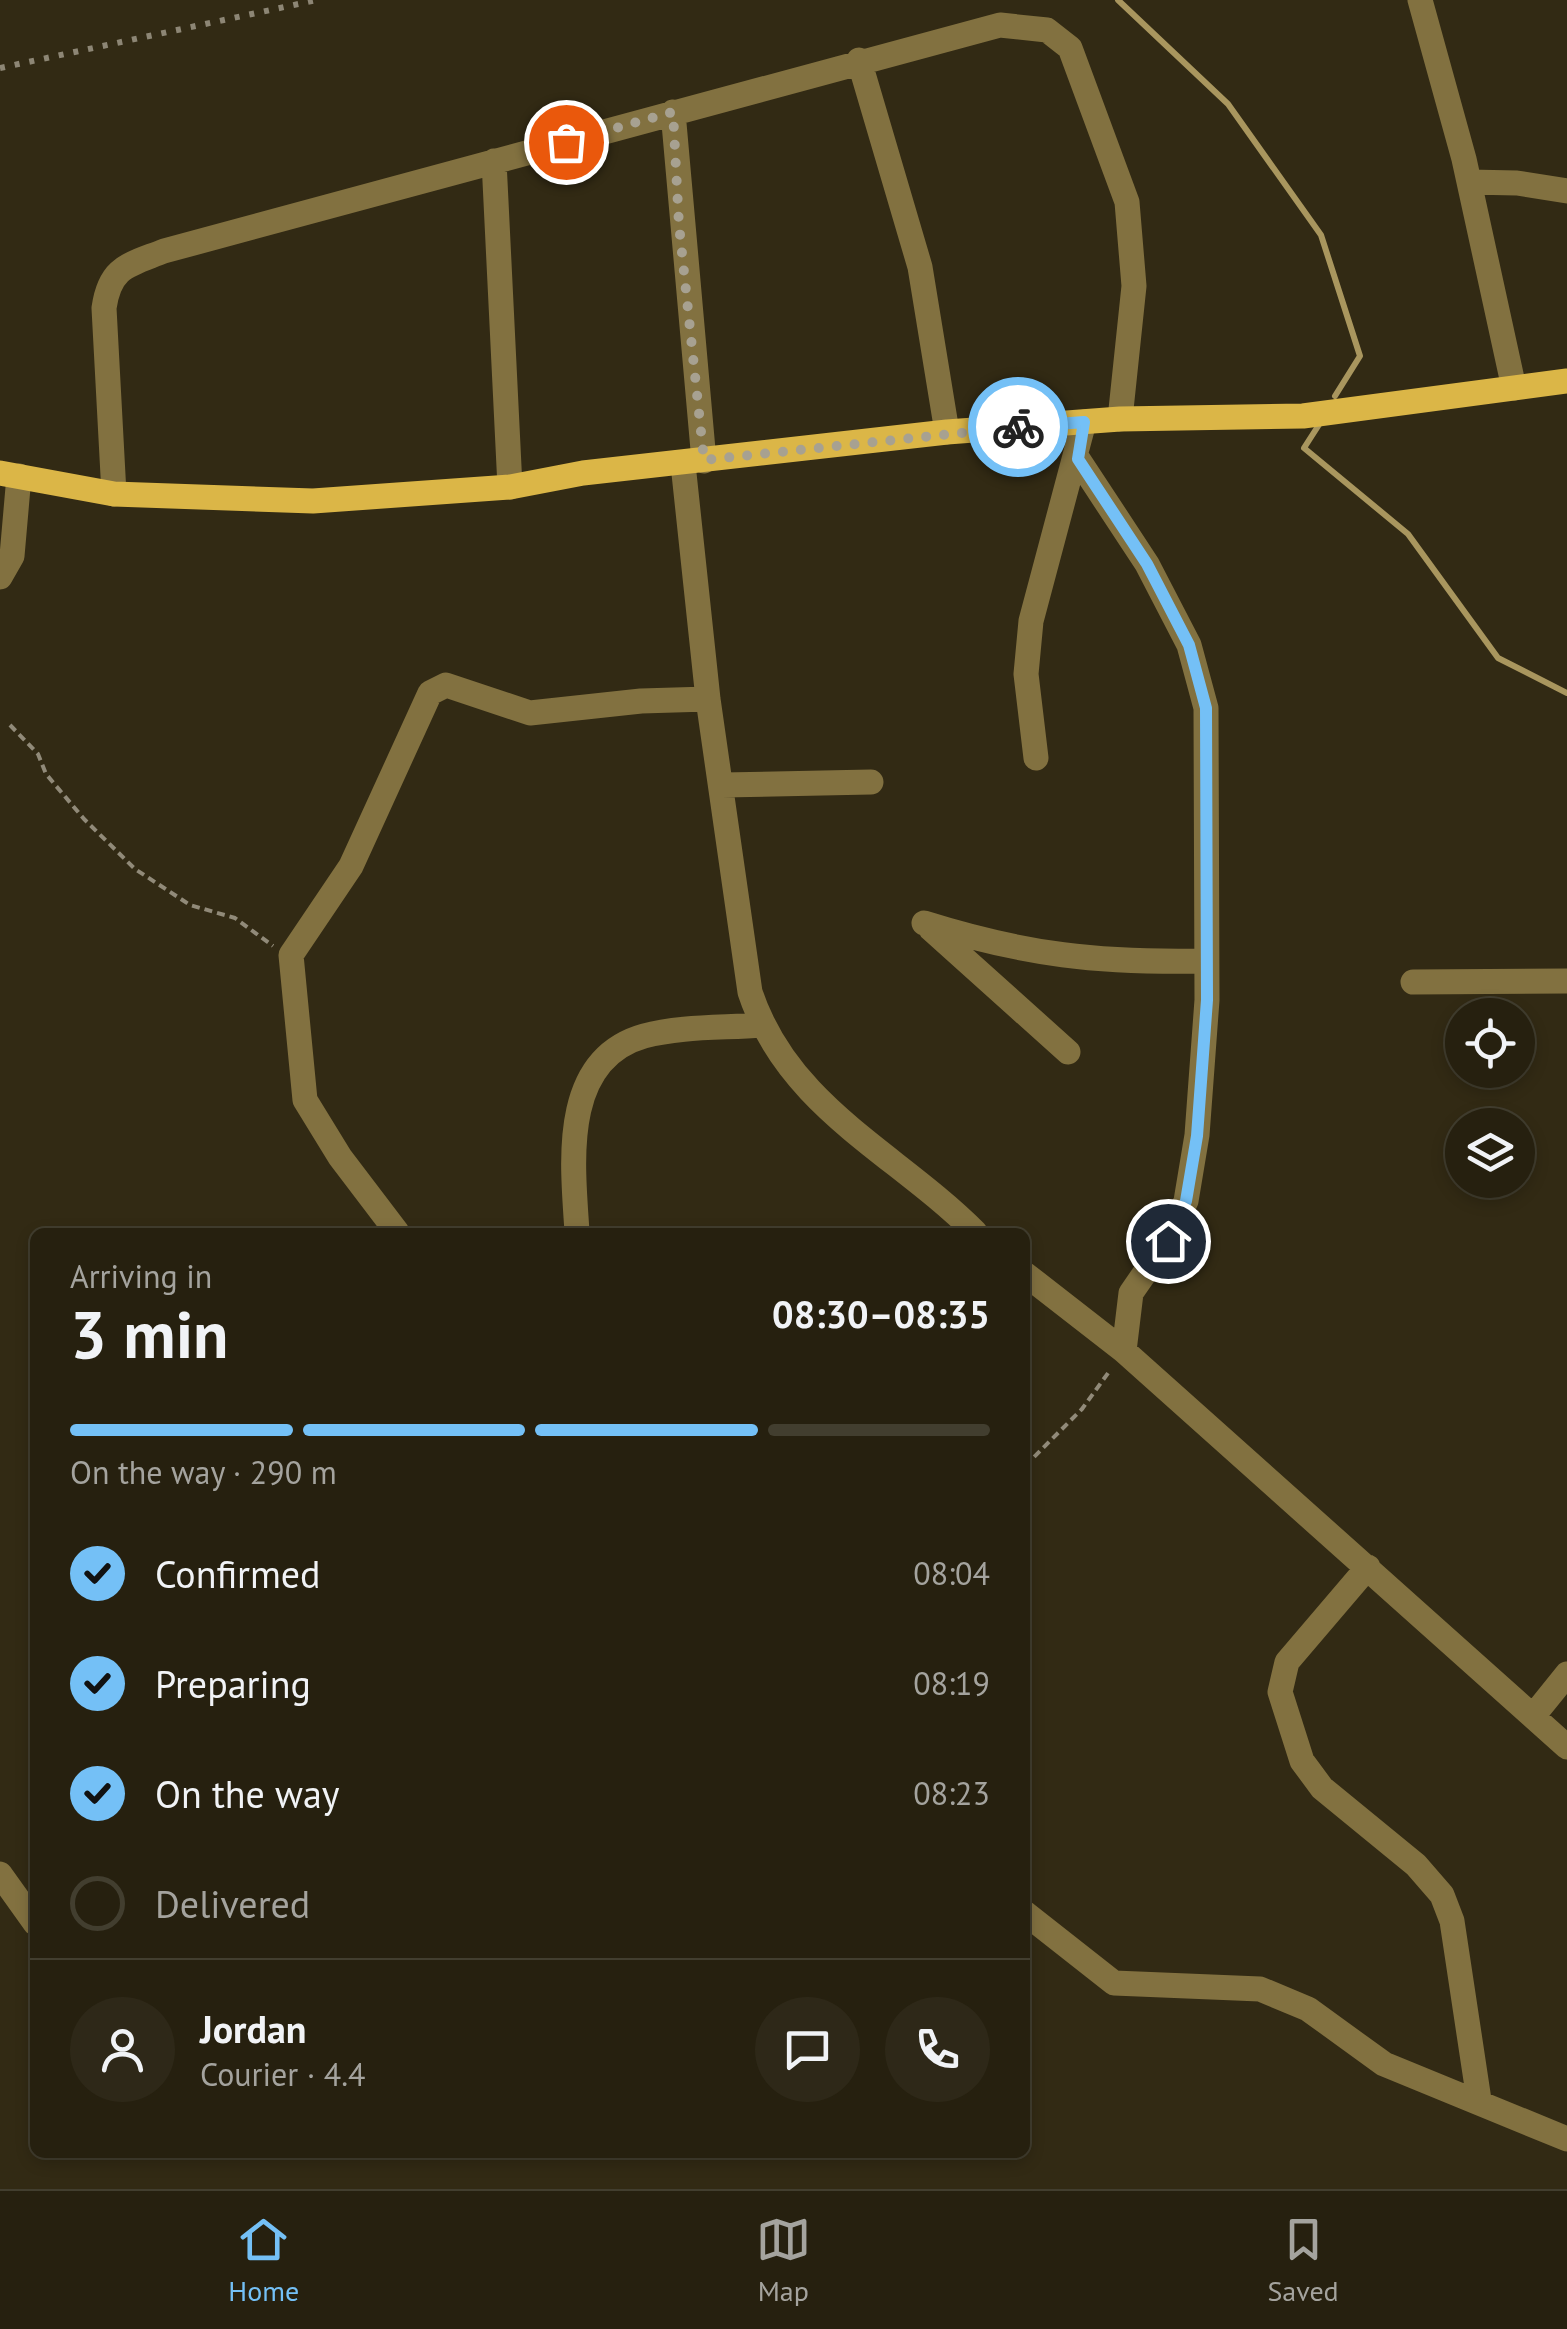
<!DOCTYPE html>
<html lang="en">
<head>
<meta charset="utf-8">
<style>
  :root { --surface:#26200f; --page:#2e2818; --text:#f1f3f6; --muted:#a4a39e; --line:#423e2f; --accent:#74c0f6 }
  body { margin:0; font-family:"PT Sans",sans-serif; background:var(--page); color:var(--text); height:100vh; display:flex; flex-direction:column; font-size:38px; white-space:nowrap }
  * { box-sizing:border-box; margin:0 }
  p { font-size:32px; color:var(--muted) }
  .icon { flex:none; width:55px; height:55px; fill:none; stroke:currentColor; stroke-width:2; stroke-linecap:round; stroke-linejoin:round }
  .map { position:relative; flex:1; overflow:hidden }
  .details { position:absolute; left:30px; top:1228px; width:1000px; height:930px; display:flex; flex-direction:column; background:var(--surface); border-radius:15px; box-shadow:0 5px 15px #0003,0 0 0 2px var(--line) }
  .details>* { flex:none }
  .buttons { position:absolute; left:1445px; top:998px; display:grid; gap:20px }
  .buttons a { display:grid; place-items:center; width:90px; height:90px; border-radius:50%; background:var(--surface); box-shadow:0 5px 15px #0003,0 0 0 2px var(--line); font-size:50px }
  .pin { position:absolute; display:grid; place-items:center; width:85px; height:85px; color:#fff; margin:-42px; border:5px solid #fff; border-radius:50%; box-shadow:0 2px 10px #0007 }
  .courier { position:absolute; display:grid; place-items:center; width:100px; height:100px; margin:-50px; border:8px solid #74c0f6; border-radius:50%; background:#fff; color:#222; box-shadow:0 2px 12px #0007 }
  .summary em { font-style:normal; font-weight:600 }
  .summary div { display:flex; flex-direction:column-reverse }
  .summary { display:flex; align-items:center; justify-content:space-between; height:170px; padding:0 40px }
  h1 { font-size:65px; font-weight:600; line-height:75px }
  .bar { display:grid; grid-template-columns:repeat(4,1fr); gap:15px 10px; align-content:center; height:120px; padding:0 40px }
  .bar i { height:12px; border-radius:8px; background:var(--line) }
  .bar .current { background:var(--accent) }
  .bar p { grid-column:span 4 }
  .line { display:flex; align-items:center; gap:25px; padding:0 40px; border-top:2px solid var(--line) }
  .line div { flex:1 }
  .round { display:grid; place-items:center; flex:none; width:105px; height:105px; border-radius:52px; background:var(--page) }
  ol { padding:0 40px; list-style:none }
  li { display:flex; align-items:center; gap:30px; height:110px }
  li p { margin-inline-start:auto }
  li .icon { padding:10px; border-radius:50%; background:var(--accent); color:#111; stroke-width:4 }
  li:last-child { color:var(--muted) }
  li i { width:55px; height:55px; border:5px solid var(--line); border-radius:50% }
  .tab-bar { display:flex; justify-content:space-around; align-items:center; height:140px; border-top:2px solid var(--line); background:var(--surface); font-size:28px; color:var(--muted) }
  .tab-bar a { display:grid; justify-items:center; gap:5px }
  .tab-bar .current { color:var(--accent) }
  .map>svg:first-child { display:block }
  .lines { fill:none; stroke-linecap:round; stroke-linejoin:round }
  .stream { stroke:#a9965e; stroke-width:6 }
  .path { stroke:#918a79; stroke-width:4; stroke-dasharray:8 5; stroke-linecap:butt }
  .minor { stroke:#827140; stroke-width:25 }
  .major { stroke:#dbb647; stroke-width:25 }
  .rail { stroke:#8d8675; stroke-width:6; stroke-dasharray:5 10; stroke-linecap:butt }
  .done { stroke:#a7a191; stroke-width:10; stroke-dasharray:0 18 }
  .route { stroke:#74c0f6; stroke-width:12 }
</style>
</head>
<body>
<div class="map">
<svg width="1567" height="2189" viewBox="0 0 1567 2189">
  <rect width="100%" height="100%" fill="#322a14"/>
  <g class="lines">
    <!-- stream -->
    <path class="stream" d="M 1118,0 L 1228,104 L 1321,235 L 1360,356 L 1335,396
      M 1322,420 L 1304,448 L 1408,534 L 1498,658 L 1567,693"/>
    <!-- path -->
    <path class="path" d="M 10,725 L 38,754 L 46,774 L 84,819 L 135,869 L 190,905 L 235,918 L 273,946
      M 1025,1466 L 1082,1409 L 1111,1369"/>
    <!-- minor -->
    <path class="minor" d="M 1420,0 L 1464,159 L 1514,388
      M 859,60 L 920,267 L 947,432
      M 673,112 L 704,461
      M 494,161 L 510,487
      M 1469,182 L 1517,183 L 1567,191
      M 1078,459 L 1147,564 L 1189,645 L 1206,708 L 1207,1000 L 1197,1135 L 1186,1201 L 1167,1241 L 1131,1293 L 1124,1351
      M 683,464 L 708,699 L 750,992 C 788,1107 895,1152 975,1232
      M 114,494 L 104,308 C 110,266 129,265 164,251 L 1000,25 L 1047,30 L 1070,48 L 1127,202 L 1134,286 L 1120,419
      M 0,577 L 12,556 L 19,476
      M 1036,758 L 1026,674 L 1031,621 L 1084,422
      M 722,785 L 871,782
      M 924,923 C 1026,955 1099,963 1205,961
      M 931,929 L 1068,1052
      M 1413,982 L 1567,981
      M 397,1232 L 340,1157 L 305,1100 L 291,955 L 351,866 L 430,693 L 446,685 L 530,713 L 641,701 L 708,699
      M 577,1232 C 573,1166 559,1060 644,1036 C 680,1026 724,1028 761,1025
      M 1025,1274 L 1124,1351 L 1567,1747
      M 1368,1567 L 1287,1662 L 1280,1692 L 1302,1761 L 1322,1788 L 1416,1865 L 1442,1895 L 1452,1921 L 1479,2100
      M 1534,1715 L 1567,1674
      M 0,1874 L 35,1923
      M 1025,1913 L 1114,1983 L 1260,1989 L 1308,2009 L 1384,2064 L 1567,2139"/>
    <!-- major -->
    <path class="major" d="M 0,473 L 114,494 L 313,501 L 510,487 L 583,473 L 947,432 L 1120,419 L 1303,416 L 1567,381"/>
    <!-- rail -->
    <path class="rail" d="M 0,68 L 317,0"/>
  </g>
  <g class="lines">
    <!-- done -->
    <path class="done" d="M 566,142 L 673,112 L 679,225 L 704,460 L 1018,427"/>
    <!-- route -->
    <path class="route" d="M 1018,427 L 1084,422 L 1078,459 L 1147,564 L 1189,645 L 1206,708 L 1207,1000 L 1197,1136 L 1186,1201 L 1168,1241"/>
  </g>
</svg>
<div class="buttons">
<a><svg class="icon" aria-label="locate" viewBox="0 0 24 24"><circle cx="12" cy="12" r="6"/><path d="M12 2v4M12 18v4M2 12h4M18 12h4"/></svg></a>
<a><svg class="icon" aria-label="layers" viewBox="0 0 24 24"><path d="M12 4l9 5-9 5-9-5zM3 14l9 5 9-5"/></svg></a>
</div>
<div class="pin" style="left:566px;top:142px;background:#ea580c"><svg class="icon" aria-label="bag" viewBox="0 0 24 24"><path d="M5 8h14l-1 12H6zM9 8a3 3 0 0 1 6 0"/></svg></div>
<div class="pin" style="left:1168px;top:1241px;background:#1f2937"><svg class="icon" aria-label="home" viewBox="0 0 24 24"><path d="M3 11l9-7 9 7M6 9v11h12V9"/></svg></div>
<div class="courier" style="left:1018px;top:427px"><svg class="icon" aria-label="bike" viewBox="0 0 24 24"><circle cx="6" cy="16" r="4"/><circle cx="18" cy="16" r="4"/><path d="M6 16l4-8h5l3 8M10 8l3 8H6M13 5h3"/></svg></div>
<section class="details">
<div class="summary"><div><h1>3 min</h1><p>Arriving in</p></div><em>08:30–08:35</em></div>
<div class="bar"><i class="current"></i><i class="current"></i><i class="current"></i><i></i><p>On the way · 290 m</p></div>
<ol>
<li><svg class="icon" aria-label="check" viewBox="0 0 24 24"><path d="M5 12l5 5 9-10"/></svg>Confirmed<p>08:04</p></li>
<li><svg class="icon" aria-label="check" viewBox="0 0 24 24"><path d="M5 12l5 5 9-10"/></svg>Preparing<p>08:19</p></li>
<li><svg class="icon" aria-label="check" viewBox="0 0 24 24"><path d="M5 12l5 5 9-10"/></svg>On the way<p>08:23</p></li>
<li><i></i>Delivered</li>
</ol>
<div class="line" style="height:180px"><a class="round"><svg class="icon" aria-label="person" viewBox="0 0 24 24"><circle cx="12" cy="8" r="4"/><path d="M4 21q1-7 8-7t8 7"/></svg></a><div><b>Jordan</b><p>Courier · 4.4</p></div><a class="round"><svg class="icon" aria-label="chat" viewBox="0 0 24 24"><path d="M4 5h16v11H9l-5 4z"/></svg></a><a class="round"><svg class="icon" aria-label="phone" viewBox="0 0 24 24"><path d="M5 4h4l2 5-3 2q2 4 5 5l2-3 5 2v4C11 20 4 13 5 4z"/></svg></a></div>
</section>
</div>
<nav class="tab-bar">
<a class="current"><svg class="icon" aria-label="home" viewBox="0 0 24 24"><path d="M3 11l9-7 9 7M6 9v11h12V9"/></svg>Home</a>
<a><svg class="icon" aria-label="map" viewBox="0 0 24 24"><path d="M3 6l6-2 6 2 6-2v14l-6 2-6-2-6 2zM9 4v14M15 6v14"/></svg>Map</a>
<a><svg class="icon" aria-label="saved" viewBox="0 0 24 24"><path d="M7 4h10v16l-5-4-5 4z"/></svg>Saved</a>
</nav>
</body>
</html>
